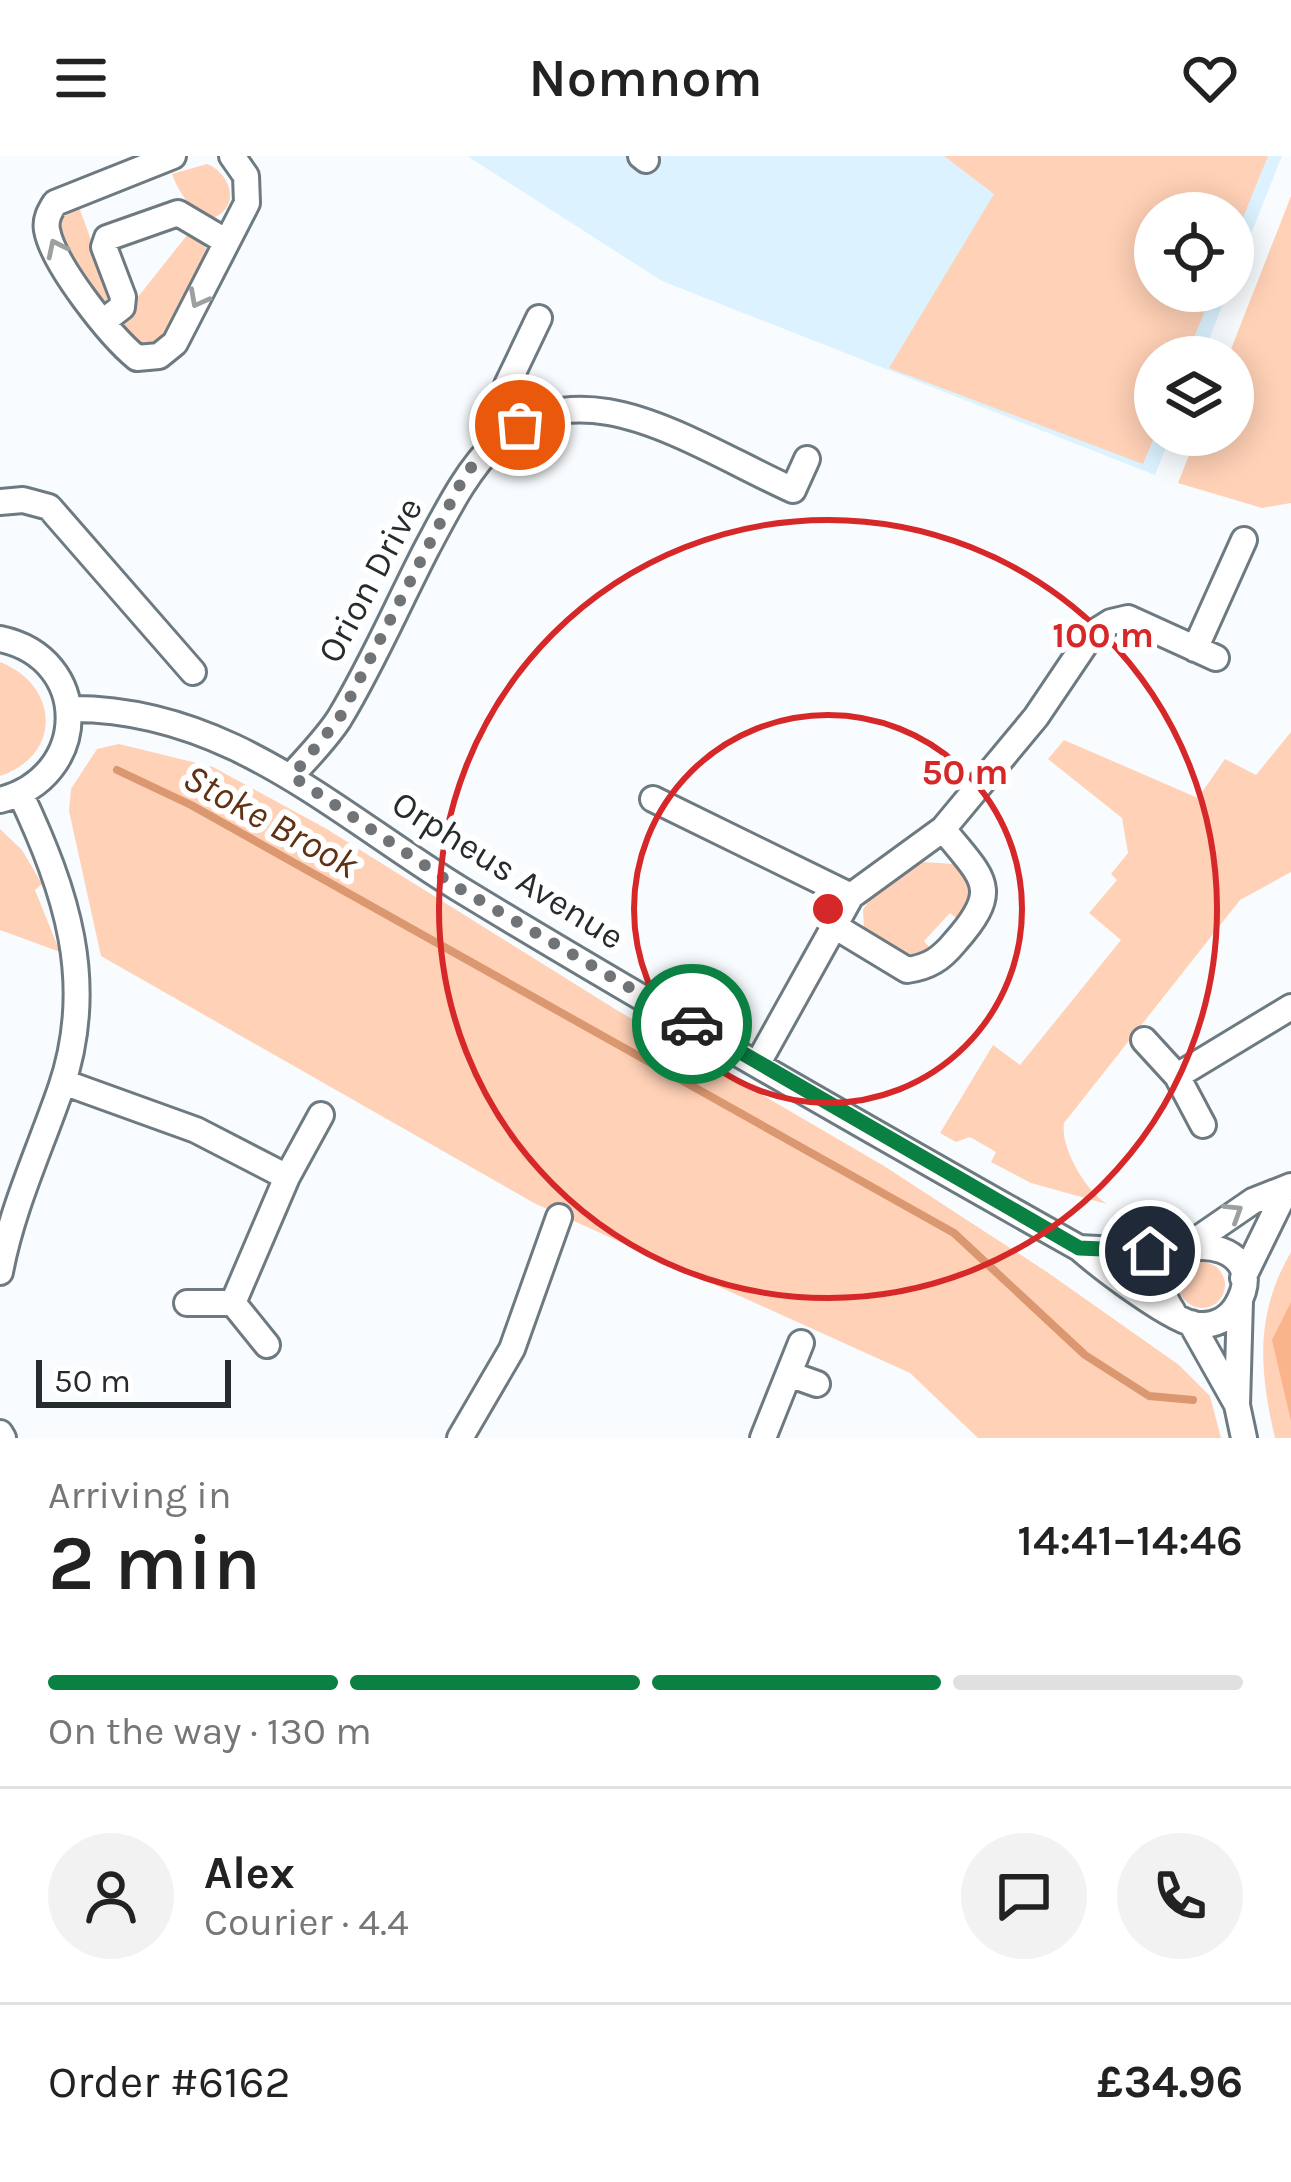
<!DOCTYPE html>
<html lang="en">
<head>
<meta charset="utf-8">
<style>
  :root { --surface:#fff; --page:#f2f2f2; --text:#222; --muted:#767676; --line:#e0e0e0; --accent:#0b8043 }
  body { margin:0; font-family:Karla,sans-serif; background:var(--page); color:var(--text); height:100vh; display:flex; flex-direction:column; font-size:45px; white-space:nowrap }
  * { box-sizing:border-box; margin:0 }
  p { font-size:39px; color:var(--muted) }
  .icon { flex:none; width:66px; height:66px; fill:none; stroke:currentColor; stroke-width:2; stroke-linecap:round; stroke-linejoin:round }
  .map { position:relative; height:1282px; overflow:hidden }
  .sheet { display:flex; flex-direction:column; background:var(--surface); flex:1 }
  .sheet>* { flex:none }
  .tools { position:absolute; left:1134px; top:36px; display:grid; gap:24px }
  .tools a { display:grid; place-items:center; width:120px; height:120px; border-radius:50%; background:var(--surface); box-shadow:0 6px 30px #0003; font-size:60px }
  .scale { position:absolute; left:36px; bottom:30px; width:195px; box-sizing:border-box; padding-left:12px; border:6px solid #262b2e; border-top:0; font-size:33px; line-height:42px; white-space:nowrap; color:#262b2e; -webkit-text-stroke:9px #fff; paint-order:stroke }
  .pin { position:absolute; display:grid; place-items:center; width:102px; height:102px; color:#fff; margin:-51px; border:6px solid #fff; border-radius:50%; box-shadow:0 3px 12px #0007 }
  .courier { position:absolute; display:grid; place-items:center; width:120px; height:120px; margin:-60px; border:9px solid #0b8043; border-radius:50%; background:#fff; color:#222; box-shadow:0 3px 15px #0007 }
  .headline em { font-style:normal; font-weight:600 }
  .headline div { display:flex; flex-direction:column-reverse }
  .headline { display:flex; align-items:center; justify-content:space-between; height:204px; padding:0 48px }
  h1 { font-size:78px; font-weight:600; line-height:90px }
  .bar { display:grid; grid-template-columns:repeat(4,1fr); gap:18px 12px; align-content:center; height:144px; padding:0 48px }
  .bar i { height:15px; border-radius:9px; background:var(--line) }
  .bar .on { background:var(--accent) }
  .bar p { grid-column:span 4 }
  .line { display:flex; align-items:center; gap:30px; padding:0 48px; border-top:3px solid var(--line) }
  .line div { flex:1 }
  .round { display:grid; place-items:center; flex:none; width:126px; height:126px; border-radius:63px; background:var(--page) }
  header { display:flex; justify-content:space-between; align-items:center; height:156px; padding:0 48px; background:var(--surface); font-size:54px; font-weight:600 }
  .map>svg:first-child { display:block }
  .built { fill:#dcf3ff }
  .green { fill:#ffd1b6 }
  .forest { fill:#f9b48b }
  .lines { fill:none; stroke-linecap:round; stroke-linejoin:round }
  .stream { stroke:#db9870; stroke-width:8 }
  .minor-casing { stroke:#6d7a81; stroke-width:30 }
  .minor { stroke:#fff; stroke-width:24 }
  .oneway { stroke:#9da0a1 }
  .done { stroke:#707477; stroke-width:12; stroke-dasharray:0 21.6 }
  .route { stroke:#0b8043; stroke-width:15 }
  .ring { fill:none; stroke:#d62828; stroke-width:6 }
  .labels { text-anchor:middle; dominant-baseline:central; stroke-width:12; stroke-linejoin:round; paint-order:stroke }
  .street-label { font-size:36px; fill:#262b2e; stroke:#fff }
  .water-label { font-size:39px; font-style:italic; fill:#5f3215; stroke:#fff }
  .centre { fill:#d62828; stroke:#fff; stroke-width:6 }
  .ring-label { font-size:36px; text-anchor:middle; font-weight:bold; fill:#d62828; stroke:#fff; stroke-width:12; stroke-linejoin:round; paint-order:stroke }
</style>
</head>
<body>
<header><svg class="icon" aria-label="menu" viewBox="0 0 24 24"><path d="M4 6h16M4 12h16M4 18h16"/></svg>Nomnom<svg class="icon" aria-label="heart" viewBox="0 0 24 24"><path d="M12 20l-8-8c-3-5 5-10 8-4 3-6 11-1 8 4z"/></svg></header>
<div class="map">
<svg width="1291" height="1282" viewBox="0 0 1291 1282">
  <rect width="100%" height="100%" fill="#f9fcfe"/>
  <!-- built -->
  <path class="built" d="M 467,0 L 1282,0 L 1233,123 L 1233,57 L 1155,57 L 1155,135 L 1228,135 L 1202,201 L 1155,201 L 1155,279 L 1171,279 L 1155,319 L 662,125 Z"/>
  <!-- green -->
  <path class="green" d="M 944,0 L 1268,0 L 1233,86 L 1233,57 L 1155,57 L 1155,135 L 1213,135 L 1186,201 L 1155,201 L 1155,279 L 1143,308 L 889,212 L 994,38 Z
    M 207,8 C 230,17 242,50 213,62 C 192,57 179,37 172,18 Z
    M 1291,40 L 1291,347 L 1262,352 L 1178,327 L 1197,279 L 1233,279 L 1233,201 L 1228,201 Z
    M 79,51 L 113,144 L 98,145 L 57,86 L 60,63 Z
    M 188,78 L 200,81 L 207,95 L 168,179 L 150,188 L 131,189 L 120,170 L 122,161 Z
    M 0,506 C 59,529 63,599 0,620 Z
    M 1291,576 L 1291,716 L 1240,744 L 1064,967 C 1060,992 1086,1035 1107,1048 L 1031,1027 L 991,1006 L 996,996 L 970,981 L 956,986 L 940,977 L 993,889 L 1020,909 L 1121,784 L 1089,757 L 1117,724 L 1111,718 L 1128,697 L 1122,662 L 1048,603 L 1064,584 L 1198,642 L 1225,603 L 1256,619 Z
    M 119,588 L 213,611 L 325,672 L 615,853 L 884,1010 L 1047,1116 L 1179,1209 L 1210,1240 L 1221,1282 L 978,1282 L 910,1217 L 534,1047 L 101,800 L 69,655 L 71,633 L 97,593 Z
    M 0,673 L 22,694 L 42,728 L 35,734 L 60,796 L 0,774 Z
    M 923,706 L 954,708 L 966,721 L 973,750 L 960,765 L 950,757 L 924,785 L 933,796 L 908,805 L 864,775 L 863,754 C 875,734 901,713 923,706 Z
    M 1291,1096 L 1291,1282 L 1275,1282 C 1259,1213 1255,1158 1291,1096 Z
    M1179 1129a23 23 0 1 1 46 0a23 23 0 1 1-46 0Z"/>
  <!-- forest -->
  <path class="forest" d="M 1291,1146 L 1291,1265 L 1272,1184 Z"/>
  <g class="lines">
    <!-- stream -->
    <path class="stream" d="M 117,614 L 191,649 L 954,1077 L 1085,1199 L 1149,1240 L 1193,1244"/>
    <!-- minor casing -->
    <g class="minor-casing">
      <path id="minor" d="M 173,0 L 55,47 C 50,55 45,63 47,74 C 53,108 110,180 137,202 L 159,200 L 175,187 L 247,47 L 246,20 L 232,0
        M 641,0 L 646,4
        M 104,165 L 122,151 L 123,141 L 104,91 L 107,82 L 178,57 L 227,86
        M 520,269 L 507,229 L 539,162
        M 0,346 L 23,344 L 49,351 L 193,516
        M 0,483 C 92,502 91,621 0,644
        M 1195,493 L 1244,384
        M 69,553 C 226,551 333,655 458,732 C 662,856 871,975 1079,1092 C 1101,1111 1172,1166 1198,1169 C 1214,1170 1229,1163 1237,1149 C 1282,1071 1116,1070 1173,1156
        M 292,619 C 308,601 326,583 339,563 C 372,509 398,448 427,392 C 468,315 504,239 608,256 C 668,266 737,309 793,334 L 807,303
        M 653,643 L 851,740
        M 836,771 L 907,814 C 929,811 941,803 955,786 C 1003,732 983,723 943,673
        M 1144,884 L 1177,920 L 1203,969
        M 758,907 L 851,740 L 943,673 L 1036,561 L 1092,478 L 1111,466 L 1128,462 L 1216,502
        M 1177,920 L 1291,851
        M 63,926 L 196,974 L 287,1021
        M 1186,1091 L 1253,1045 L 1291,1030
        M 1079,1092 L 1176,1097
        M 0,1116 C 12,1052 40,993 61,932 C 97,826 66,735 21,639
        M 1243,1122 L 1287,1032
        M 1240,1145 L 1237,1249 L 1244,1282
        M 187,1147 L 233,1147 L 287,1021 L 321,959
        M 233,1147 L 267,1189
        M 1191,1167 L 1236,1247
        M 789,1218 L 817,1228
        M 0,1277 L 3,1282
        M 460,1282 L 512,1193 L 559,1061
        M 763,1282 L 801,1187"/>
    </g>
    <!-- minor -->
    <use href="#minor" class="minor"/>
  </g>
  <!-- one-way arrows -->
  <defs><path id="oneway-chevron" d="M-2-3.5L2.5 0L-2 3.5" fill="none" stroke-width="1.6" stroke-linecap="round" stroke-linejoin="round" transform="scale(3)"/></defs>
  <g class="oneway">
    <use href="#oneway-chevron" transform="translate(56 92) rotate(-116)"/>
    <use href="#oneway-chevron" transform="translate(198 143) rotate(118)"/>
    <use href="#oneway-chevron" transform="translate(1234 1056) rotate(-32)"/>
  </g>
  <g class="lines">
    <!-- done -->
    <path class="done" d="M 520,269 L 467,315 L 339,563 L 292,620 L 457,731 L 692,868"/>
    <!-- route -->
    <path class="route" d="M 692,868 L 1079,1092 L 1150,1095"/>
  </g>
  <!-- distance rings -->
  <g class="ring">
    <circle cx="828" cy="753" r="194"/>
    <circle cx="828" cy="753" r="389"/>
  </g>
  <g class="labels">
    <!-- street labels -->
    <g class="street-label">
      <text transform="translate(370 424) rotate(-62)">Orion Drive</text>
      <text transform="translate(508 714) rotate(32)">Orpheus Avenue</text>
    </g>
    <!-- water labels -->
    <g class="water-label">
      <text transform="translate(271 665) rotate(29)">Stoke Brook</text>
    </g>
  </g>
  <circle cx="828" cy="753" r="18" class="centre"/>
  <g class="ring-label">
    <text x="1103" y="491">100 m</text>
    <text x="965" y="628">50 m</text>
  </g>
</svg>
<div class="tools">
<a><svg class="icon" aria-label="locate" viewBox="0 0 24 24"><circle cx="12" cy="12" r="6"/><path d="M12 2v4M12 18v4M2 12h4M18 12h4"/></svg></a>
<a><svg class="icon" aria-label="layers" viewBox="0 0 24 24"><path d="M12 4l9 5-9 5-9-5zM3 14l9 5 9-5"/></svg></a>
</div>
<div class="scale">50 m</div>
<div class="pin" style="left:520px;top:269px;background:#ea580c"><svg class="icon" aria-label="bag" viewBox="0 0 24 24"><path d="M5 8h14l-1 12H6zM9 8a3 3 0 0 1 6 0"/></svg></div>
<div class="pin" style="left:1150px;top:1095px;background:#1f2937"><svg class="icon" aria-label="home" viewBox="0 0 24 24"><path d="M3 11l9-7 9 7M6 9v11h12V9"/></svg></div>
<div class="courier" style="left:692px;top:868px"><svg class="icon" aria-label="car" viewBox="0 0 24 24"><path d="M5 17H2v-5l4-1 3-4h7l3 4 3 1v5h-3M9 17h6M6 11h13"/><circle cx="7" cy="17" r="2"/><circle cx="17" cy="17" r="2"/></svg></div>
</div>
<section class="sheet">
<div class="headline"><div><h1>2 min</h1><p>Arriving in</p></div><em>14:41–14:46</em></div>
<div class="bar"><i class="on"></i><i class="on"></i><i class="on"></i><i></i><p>On the way · 130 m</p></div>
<div class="line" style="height:216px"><a class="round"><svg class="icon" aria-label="person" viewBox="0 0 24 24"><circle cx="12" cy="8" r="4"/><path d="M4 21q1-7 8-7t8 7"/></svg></a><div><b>Alex</b><p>Courier · 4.4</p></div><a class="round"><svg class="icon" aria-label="chat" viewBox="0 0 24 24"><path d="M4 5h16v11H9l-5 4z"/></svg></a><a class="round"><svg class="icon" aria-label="phone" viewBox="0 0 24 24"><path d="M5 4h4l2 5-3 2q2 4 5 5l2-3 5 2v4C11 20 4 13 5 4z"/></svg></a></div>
<div class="line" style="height:156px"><div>Order #6162</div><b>£34.96</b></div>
</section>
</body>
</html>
